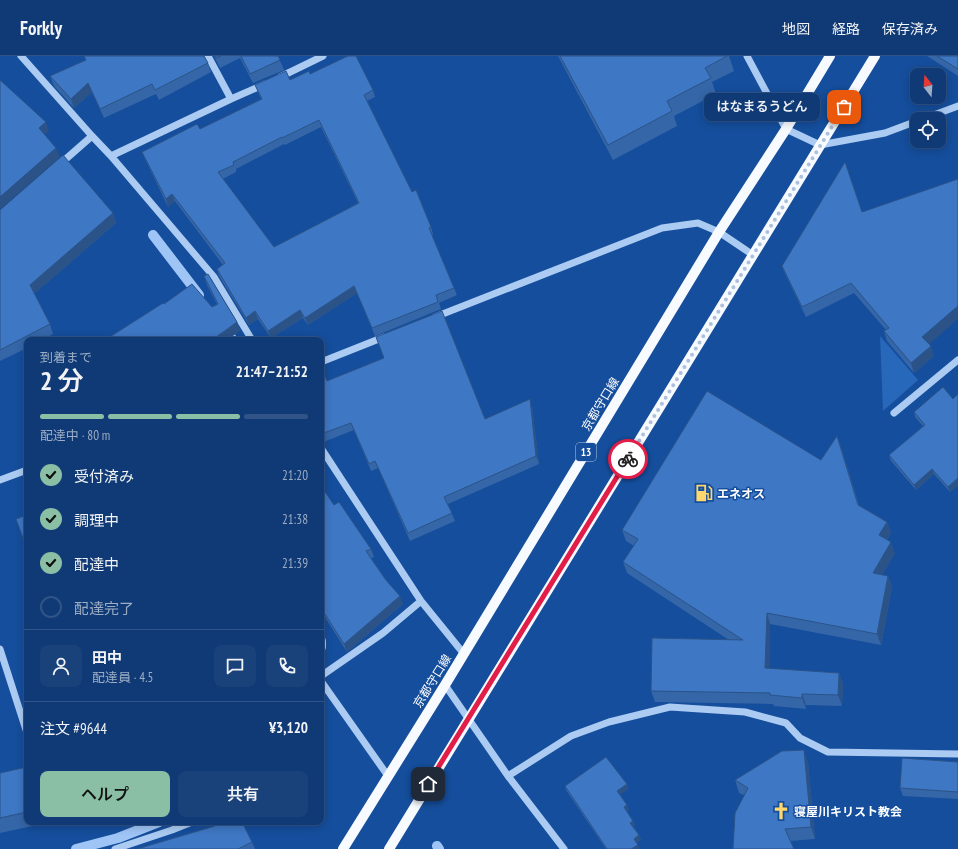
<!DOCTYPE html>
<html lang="ja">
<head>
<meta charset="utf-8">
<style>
  :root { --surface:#103a75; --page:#19417a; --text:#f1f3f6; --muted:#9cadc5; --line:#305487; --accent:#8abfa5 }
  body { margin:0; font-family:"PT Sans Narrow","Noto Sans JP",sans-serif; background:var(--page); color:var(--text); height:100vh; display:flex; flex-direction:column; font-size:15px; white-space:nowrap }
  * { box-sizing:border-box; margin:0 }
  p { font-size:13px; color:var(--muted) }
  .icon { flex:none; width:22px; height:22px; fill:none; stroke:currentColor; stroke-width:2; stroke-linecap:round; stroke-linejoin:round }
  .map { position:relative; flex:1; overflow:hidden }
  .side { position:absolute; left:24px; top:281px; width:300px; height:488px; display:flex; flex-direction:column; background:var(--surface); border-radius:8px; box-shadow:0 2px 10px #0003,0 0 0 1px var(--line) }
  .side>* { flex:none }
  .needle { width:26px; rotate:343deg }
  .controls { position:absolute; left:910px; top:12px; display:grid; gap:8px }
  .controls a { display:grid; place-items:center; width:36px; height:36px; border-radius:8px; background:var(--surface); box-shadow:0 2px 10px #0003,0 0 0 1px var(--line); font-size:20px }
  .pin { position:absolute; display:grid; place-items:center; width:34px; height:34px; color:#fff; margin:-17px; border-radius:8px; box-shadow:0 2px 6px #0006 }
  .courier { position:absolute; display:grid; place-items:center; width:40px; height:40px; margin:-20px; border:3px solid #e11d48; border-radius:50%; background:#fff; color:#222; box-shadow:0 1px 5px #0007 }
  .bubble { position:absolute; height:28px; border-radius:8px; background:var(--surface); box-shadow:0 2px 10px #0003,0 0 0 1px var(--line); font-size:13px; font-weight:600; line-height:28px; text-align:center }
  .head em { font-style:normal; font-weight:600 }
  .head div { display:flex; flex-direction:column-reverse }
  .head { display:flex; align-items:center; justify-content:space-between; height:68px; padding:0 16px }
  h1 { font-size:26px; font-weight:600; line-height:30px }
  .bar { display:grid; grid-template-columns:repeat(4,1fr); gap:6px 4px; align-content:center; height:48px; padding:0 16px }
  .bar i { height:5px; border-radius:3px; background:var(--line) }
  .bar .on { background:var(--accent) }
  .bar p { grid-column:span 4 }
  .line { display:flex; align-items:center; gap:10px; padding:0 16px; border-top:1px solid var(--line) }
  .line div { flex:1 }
  .round { display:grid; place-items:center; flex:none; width:42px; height:42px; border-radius:8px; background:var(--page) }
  ol { padding:0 16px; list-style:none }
  li { display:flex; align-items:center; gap:12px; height:44px }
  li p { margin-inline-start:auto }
  li .icon { padding:4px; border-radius:50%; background:var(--accent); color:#111; stroke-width:4 }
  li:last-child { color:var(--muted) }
  li i { width:22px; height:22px; border:2px solid var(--line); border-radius:50% }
  .action { display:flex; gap:8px; margin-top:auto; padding:8px 16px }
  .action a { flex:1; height:46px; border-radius:8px; background:var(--accent); color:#111; font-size:16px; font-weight:600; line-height:46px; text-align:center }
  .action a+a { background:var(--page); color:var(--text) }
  header { display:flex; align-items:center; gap:24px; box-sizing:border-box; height:56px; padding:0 20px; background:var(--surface); border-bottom:1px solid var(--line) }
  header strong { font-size:19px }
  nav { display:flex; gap:22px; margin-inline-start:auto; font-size:14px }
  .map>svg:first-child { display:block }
  .green { fill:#2868ba }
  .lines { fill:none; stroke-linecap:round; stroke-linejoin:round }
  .stream { stroke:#9ec5f6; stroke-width:10 }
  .minor { stroke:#abcbf3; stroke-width:7 }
  .major { stroke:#f7faff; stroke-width:10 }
  .wall { fill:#3566a8; fill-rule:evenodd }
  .shaded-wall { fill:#2b5388 }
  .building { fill:#3e77c3; stroke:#2b5388; fill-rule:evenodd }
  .done { stroke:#adc1dc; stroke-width:4; stroke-dasharray:0 7.2 }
  .route { stroke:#e11d48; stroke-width:5 }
  .labels { text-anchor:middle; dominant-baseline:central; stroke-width:3; stroke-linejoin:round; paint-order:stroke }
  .shield { fill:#154e9c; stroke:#b9cae1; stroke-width:1 }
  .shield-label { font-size:11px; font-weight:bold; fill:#fff }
  .street-label { font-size:12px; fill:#fff; stroke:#154e9c }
  .poi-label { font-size:12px; font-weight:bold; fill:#fff; stroke:#154e9c; text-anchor:start }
</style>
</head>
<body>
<header>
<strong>Forkly</strong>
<nav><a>地図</a><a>経路</a><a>保存済み</a></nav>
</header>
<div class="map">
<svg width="958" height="793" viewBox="0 0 958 793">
  <rect width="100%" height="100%" fill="#154e9c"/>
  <!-- green -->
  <path class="green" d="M 880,280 L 918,324 L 883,355 Z"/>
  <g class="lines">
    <!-- stream -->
    <path class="stream" d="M 153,179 L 199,239
      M 223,271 L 233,284
      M 321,585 L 321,591
      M 437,790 L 439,793
      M 76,793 L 118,782 L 159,766"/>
    <!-- minor -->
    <path class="minor" d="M 21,0 L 92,80 L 111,100 L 214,221 L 252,284
      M 208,0 L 231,43
      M 747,0 L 786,73 L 820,89 L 885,77 L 917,65
      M 280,21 L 323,0
      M 923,63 L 958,50
      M 111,100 L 231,43 L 265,28
      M 59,109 L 92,80
      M 435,261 L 662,172 L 698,167 L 719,176 L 753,199
      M 321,306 L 384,281
      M 894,357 L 958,304
      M 321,392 L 421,545 L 464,598
      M 0,424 L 27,414
      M 0,593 L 27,677
      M 321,620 L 383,577 L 421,545
      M 321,625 L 388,720
      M 445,629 L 508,720 L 564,793
      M 508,720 L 571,680 L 609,666 L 670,651 L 745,656 L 786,667 L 800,682 L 828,696 L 958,698
      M 115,793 L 172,774 L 192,766"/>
    <!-- major -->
    <path class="major" d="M 343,793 L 445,629 L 719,176 L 786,73 L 830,0
      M 389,793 L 875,0"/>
  </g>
  <!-- wall -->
  <path class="wall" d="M 84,0 L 208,7 L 211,16 L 159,44 L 156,38 L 104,62 L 92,36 L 74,52 L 54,30 L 50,20 L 86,4 Z
    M 214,0 L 278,0 L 284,14 L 253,27 L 240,2 L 220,12 Z
    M 558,0 L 729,0 L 734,15 L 712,26 L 716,38 L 674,60 L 677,70 L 613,104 Z
    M 927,0 L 958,0 L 958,20 Z
    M 310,18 L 373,34 L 375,41 L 367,45 L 412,136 L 431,171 L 433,178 L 432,179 L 457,239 L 439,247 L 441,253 L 375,280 L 357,237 L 308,269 L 303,262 L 271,282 L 258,263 L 249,269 L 219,220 L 217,213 L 223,209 L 175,145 L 168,151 L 145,103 L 142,96 L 200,73 L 261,43 L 255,29 L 290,24 ZM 321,71 L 358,147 L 274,191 L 223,123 L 236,116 L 236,113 L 284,88 L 285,89 Z
    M 0,154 L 113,157 L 116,167 L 34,238 L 50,268 L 53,278 L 42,284 L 27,284 L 27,292 L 0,305 Z
    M 862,156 L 929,288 L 934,300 L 914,317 L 887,285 L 884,275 L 886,274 L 854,237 L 806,261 L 786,220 L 782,210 Z
    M 204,220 L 237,266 L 240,275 L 164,248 L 212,251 L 217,248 L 207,229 Z
    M 376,281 L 485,363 L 532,351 L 539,408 L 448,448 L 455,465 L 410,485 L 378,412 L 371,415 L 354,374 L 321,387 L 321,311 L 327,325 L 384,302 Z
    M 958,338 L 958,429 L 950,436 L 934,418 L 916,434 L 891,405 L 889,399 L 923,370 L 915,361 L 914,356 L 953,343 Z
    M 837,380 L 841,391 L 859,449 L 887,466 L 891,477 L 887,484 L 895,497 L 882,519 L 888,520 L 892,531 L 881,589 L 770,568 L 769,613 L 839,617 L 843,628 L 842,650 L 806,649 L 806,653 L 774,650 L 773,648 L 655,646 L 651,635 L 729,584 L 627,517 L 623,506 L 634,490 L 626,485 L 622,474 L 821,404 Z
    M 321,430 L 334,449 L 371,493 L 374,501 L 371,502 L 403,548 L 347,596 L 321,555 Z
    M 808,706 L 815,783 L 790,785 L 744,739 L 739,737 L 735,724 Z
    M 958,706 L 958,743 L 903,740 L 900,732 Z
    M 27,711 L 27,766 L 51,766 L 0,777 L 0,717 Z
    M 627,728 L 628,733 L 620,738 L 627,749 L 629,754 L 626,755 L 633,765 L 635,769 L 633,770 L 639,779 L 641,784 L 636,787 L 639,793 L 606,793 L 566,734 L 565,730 Z
    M 215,770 L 252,786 L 255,793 L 137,793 Z"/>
  <!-- shaded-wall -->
  <path class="shaded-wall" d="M 88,27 L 92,36 L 74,52 L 71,43 Z
    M 46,66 L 49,75 L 42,81 L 39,72 Z
    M 56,92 L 60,101 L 0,153 L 0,141 Z
    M 172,138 L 175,145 L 168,151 L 166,143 Z
    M 113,157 L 116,167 L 33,239 L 30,229 Z
    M 354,230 L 357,237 L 308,269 L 305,262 Z
    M 958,250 L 958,263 L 926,291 L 922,281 Z
    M 300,254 L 303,262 L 271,282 L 268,275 Z
    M 255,255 L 258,263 L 249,269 L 246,262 Z
    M 237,266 L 240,275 L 227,284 L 212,284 Z
    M 931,290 L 934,300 L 914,317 L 911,307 Z
    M 530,343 L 532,351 L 539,408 L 536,400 Z
    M 837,380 L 841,391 L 862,460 L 858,449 Z
    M 932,413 L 934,418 L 916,434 L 914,429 Z
    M 958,422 L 958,429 L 950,436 L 948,431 Z
    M 887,466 L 891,477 L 883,490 L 879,479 Z
    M 891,486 L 895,497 L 877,528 L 873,517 Z
    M 888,520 L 892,531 L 881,589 L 877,578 Z
    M 400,540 L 403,548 L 347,596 L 344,588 Z
    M 767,557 L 770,568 L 769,623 L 765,612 Z
    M 839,617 L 843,628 L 842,650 L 838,639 Z
    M 802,638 L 806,649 L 806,653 L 802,642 Z
    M 804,694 L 808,706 L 815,783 L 811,771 Z
    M 627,728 L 628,733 L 619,739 L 617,735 Z
    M 627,749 L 629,754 L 625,756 L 624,751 Z
    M 633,765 L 635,769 L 632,771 L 630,767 Z
    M 639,779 L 641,784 L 635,788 L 634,783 Z
    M 638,789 L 639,793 L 631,793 Z"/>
  <!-- building -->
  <path class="building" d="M 84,0 L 204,0 L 208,7 L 155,34 L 152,28 L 100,53 L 88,27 L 71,43 L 50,20 L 86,4 Z
    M 215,0 L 221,0 L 216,2 Z
    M 241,0 L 278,0 L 280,4 L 250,18 Z
    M 348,0 L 356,0 L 373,34 L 364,39 L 412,136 L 416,134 L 431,171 L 429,172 L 454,232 L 436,239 L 438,246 L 372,272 L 354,230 L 305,262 L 300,254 L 268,275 L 255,255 L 246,262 L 217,213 L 225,207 L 172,138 L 166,143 L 142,96 L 197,68 L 200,73 L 262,43 L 255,29 L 286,15 L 290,24 L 309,15 L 310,18 ZM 319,64 L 359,147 L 274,191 L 218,116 L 234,109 L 233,106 L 282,81 L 282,82 Z
    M 560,0 L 727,0 L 705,12 L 711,22 L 667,45 L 672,55 L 608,89 Z
    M 937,0 L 958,0 L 958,13 Z
    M 0,24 L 46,66 L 39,72 L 56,92 L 0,141 Z
    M 63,99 L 113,157 L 30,229 L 50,268 L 0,294 L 0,154 Z
    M 845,106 L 862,156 L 958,123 L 958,250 L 922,281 L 931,290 L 911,307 L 884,275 L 889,272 L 851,227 L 802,251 L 782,210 Z
    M 208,218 L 237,266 L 212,284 L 105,284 L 163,247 L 164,248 L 192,228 L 212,251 L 218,248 L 204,220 Z
    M 442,255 L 485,363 L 530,343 L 536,400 L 444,441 L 452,457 L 408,477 L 375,405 L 369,408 L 351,367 L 321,378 L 321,311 L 327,325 L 384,302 L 376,281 Z
    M 943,331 L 953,343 L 958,338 L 958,422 L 948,431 L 932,413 L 914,429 L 889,399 L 925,369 L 914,356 Z
    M 707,335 L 821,404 L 837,380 L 858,449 L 887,466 L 879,479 L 891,486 L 873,517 L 888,520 L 877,578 L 767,557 L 765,612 L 839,617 L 838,639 L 802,638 L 802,642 L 770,639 L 770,637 L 651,635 L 652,582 L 743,584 L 623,506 L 638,483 L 622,474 Z
    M 321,430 L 334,449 L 339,446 L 371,493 L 366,495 L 385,523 L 400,540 L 344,588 L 321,552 Z
    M 27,459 L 27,493 L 16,463 Z
    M 27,582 L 27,602 L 23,583 Z
    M 804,694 L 811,771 L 785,773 L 794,793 L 733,793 L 735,757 L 748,732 L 735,724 L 782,695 Z
    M 606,701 L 627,728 L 617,735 L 627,749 L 624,751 L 633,765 L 630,767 L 639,779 L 634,783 L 638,789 L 631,793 L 607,793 L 565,730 Z
    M 902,702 L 958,706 L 958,736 L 900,732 Z
    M 27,711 L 27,756 L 0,762 L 0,717 Z
    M 214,766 L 242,766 L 252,786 L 238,793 L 137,793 L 215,770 Z"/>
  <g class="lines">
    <!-- done -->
    <path class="done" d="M 628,403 L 844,51"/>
    <!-- route -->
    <path class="route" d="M 428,728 L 628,403"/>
  </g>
  <!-- icons -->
  <defs>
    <g id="fuel-bare" transform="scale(1.38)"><path d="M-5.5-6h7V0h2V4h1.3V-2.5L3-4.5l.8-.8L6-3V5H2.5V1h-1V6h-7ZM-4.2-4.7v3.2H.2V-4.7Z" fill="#ffd76d" stroke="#154e9c" stroke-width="2.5" paint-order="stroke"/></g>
    <g id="church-bare" transform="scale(1.38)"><path d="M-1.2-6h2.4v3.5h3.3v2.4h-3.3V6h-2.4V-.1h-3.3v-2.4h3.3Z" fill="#ffd76d" stroke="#154e9c" stroke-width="2.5" paint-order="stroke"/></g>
  </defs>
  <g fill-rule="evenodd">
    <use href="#fuel-bare" x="704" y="437"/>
    <use href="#church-bare" x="781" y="755"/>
  </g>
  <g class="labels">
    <!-- shield labels -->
    <rect class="shield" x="576" y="387" width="20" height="18" rx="3"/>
    <g class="shield-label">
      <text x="586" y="396">13</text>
    </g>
    <!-- street labels -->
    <g class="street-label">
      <text transform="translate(600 348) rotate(-59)">京都守口線</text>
      <text transform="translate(432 625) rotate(-58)">京都守口線</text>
    </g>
    <!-- poi labels -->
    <g class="poi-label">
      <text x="717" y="437">エネオス</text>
      <text x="794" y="755">寝屋川キリスト教会</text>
    </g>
  </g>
</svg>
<div class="controls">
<a><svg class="needle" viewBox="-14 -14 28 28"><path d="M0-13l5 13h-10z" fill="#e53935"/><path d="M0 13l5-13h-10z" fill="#9cadc5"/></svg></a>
<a><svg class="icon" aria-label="locate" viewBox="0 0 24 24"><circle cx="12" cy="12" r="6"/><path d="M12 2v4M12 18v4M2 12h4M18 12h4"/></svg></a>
</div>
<div class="pin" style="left:844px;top:51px;background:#ea580c"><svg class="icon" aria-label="bag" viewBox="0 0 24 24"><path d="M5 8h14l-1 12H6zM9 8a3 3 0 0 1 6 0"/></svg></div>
<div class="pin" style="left:428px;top:728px;background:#1f2937"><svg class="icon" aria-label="home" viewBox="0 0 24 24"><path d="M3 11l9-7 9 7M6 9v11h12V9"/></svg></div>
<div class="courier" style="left:628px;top:403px"><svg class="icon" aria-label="bike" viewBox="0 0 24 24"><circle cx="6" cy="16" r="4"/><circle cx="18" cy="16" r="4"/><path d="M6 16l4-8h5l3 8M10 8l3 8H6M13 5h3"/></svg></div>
<div class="bubble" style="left:704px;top:37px;width:116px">はなまるうどん</div>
<section class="side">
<div class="head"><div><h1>2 分</h1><p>到着まで</p></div><em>21:47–21:52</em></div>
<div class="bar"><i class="on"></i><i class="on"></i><i class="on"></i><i></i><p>配達中 · 80 m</p></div>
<ol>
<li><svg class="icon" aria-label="check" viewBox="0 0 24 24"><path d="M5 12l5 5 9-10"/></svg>受付済み<p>21:20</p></li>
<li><svg class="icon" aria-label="check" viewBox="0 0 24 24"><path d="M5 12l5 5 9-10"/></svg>調理中<p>21:38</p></li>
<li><svg class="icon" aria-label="check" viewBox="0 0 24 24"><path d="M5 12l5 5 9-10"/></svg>配達中<p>21:39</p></li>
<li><i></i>配達完了</li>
</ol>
<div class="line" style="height:72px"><a class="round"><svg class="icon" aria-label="person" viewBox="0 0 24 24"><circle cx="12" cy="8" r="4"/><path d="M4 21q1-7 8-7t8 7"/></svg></a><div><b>田中</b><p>配達員 · 4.5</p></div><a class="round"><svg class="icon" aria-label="chat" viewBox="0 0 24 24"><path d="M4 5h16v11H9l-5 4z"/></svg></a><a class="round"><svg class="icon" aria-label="phone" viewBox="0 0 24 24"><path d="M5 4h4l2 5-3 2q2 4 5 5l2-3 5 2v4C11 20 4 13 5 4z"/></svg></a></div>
<div class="line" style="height:52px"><div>注文 #9644</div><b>¥3,120</b></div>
<div class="action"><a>ヘルプ</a><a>共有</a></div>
</section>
</div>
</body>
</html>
